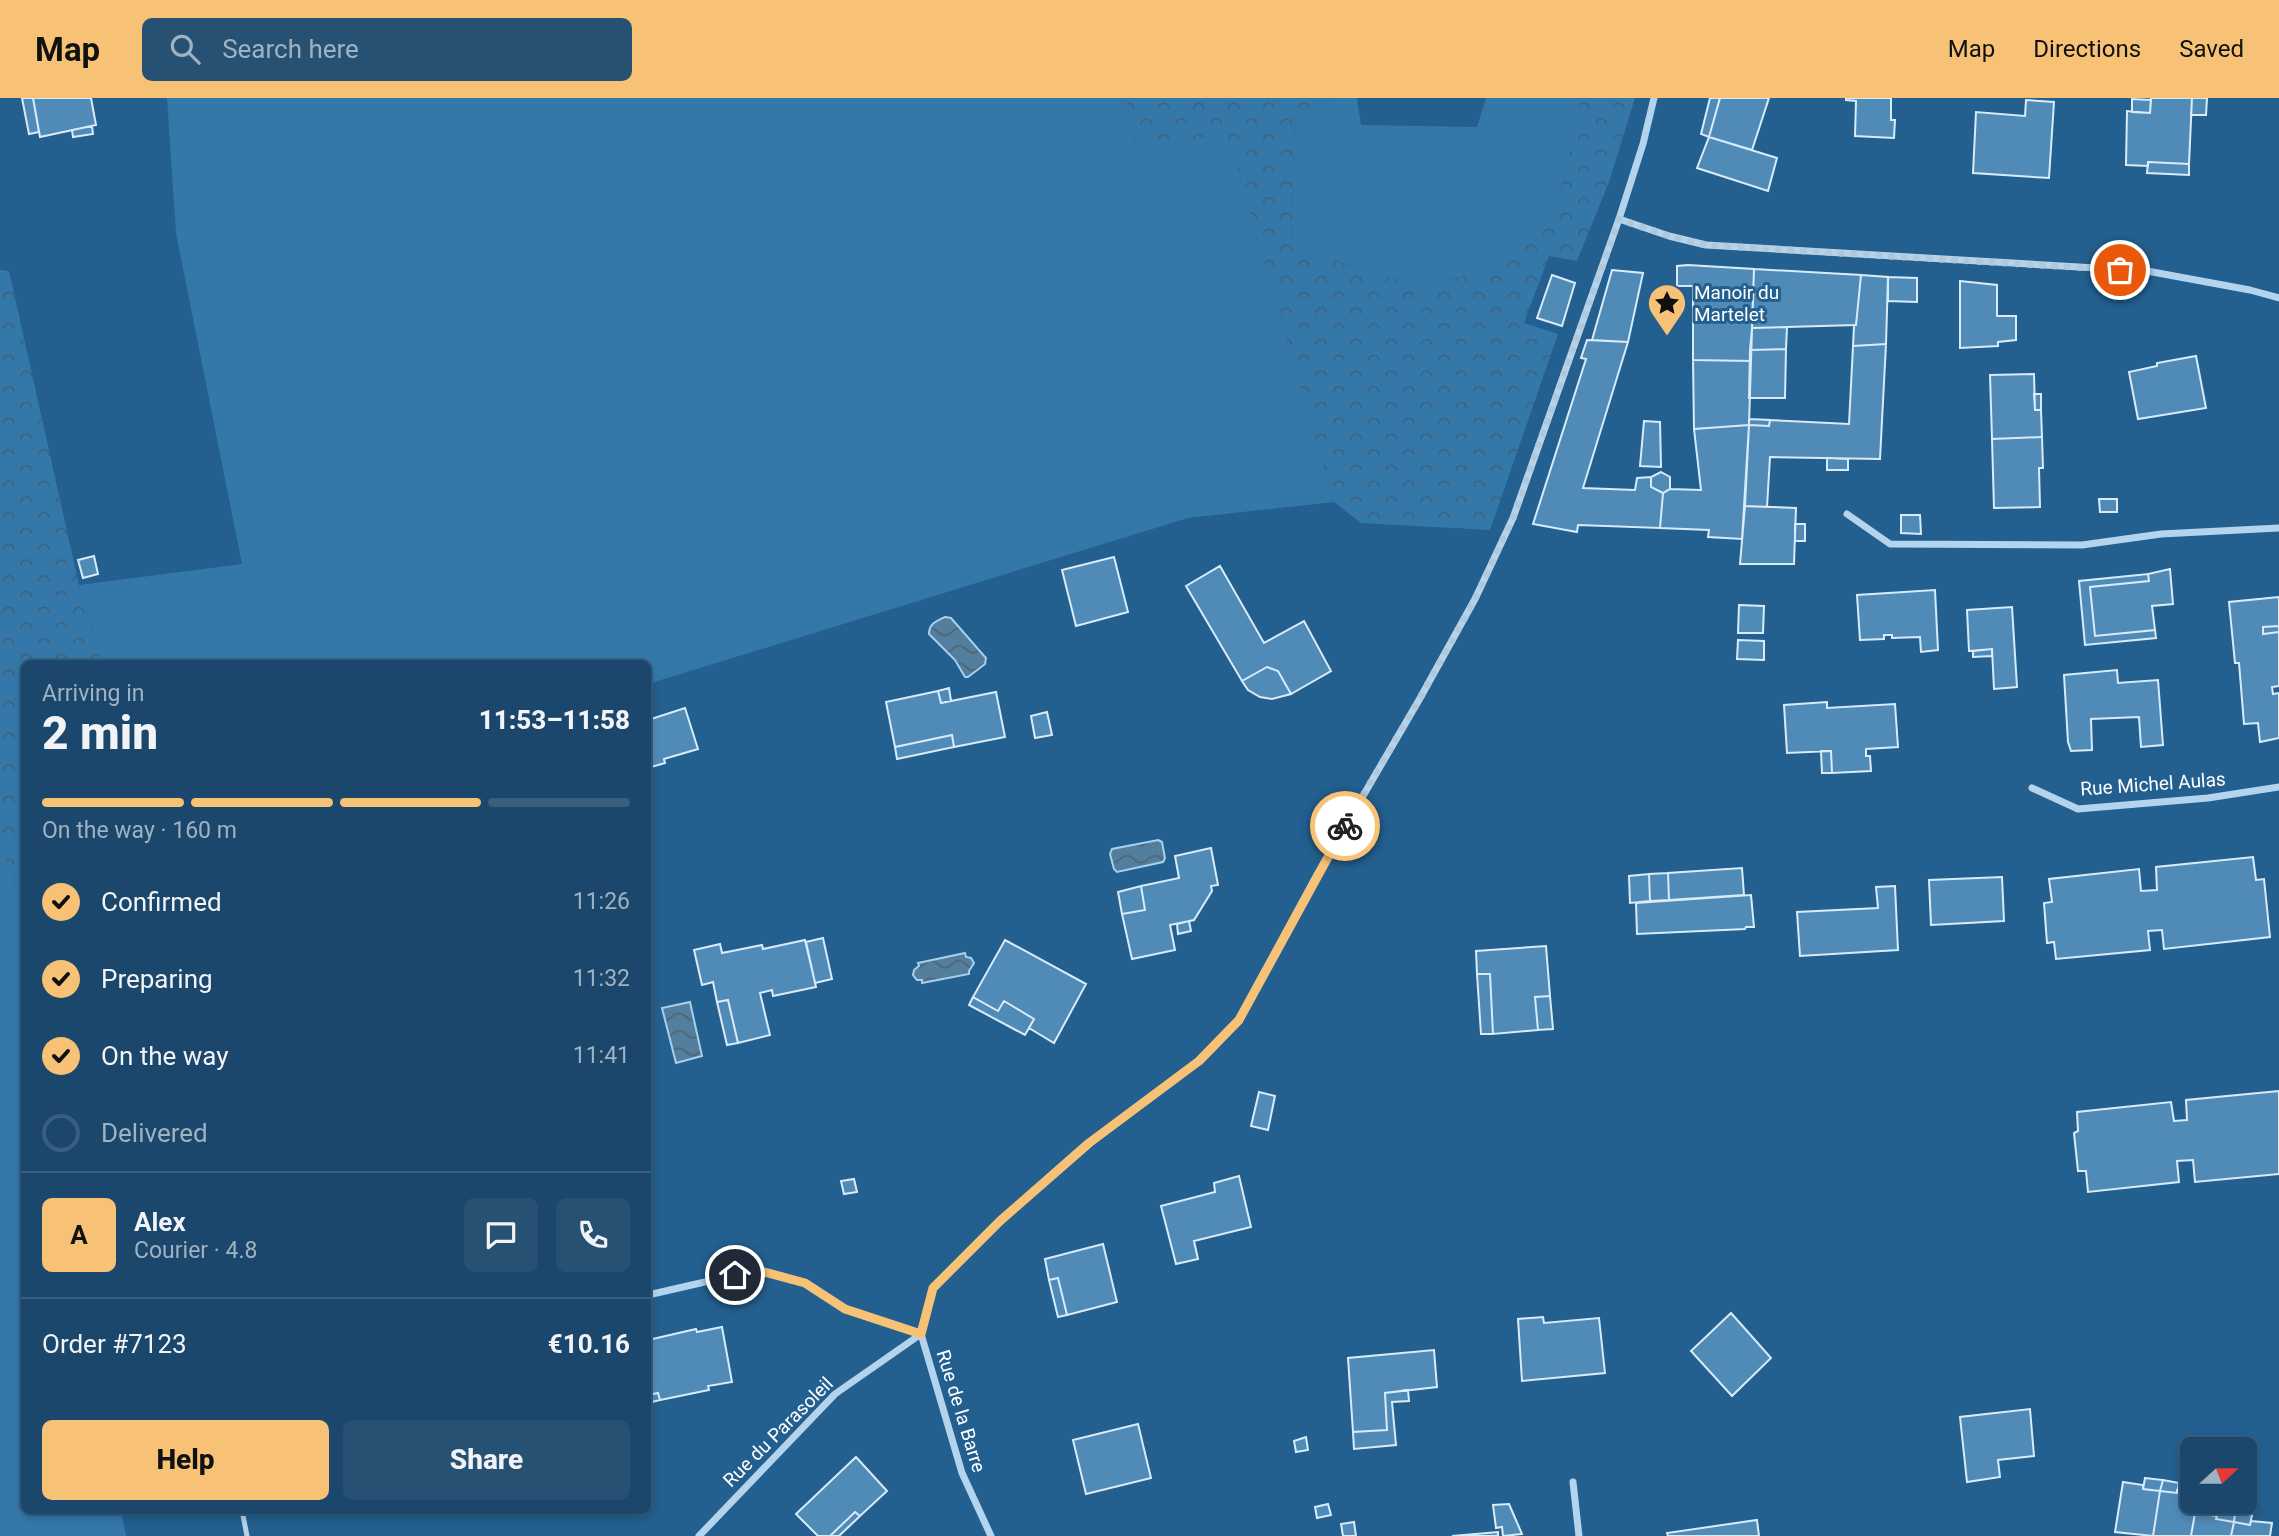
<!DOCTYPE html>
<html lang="en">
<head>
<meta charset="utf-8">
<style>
  :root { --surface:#1a476b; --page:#275173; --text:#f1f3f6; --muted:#9fb2c1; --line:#385f7e; --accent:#f7c275 }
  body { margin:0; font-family:Roboto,sans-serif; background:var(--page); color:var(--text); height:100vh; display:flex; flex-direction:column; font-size:26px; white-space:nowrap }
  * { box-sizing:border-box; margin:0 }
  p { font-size:23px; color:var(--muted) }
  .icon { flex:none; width:38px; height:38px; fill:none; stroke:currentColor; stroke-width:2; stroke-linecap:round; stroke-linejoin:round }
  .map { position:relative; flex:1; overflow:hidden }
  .sheet { position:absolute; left:21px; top:562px; width:630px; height:854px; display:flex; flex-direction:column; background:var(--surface); border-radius:10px; box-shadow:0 4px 10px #0003,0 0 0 2px var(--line) }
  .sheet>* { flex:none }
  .needle { width:46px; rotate:69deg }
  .buttons { position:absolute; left:2180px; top:1339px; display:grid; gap:14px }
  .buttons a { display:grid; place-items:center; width:77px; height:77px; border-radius:10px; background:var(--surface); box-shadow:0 4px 10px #0003,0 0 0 2px var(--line); font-size:35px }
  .pin { position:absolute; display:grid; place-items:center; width:60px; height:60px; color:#fff; margin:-30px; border:4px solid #fff; border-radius:50%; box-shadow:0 2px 7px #0007 }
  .courier { position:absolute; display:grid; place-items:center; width:70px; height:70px; margin:-35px; border:5px solid #f7c275; border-radius:50%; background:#fff; color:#222; box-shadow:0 2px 9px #0007 }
  .headline em { font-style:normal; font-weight:800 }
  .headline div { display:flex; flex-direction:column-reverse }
  .headline { display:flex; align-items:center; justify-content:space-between; height:119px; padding:0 21px }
  h1 { font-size:46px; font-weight:800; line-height:52px }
  .bar { display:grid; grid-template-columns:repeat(4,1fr); gap:10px 7px; align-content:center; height:84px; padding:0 21px }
  .bar i { height:9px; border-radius:5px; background:var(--line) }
  .bar .selected { background:var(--accent) }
  .bar p { grid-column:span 4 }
  .line { display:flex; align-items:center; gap:18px; padding:0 21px; border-top:2px solid var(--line) }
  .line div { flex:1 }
  .round { display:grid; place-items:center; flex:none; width:74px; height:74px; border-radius:10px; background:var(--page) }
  ol { padding:0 21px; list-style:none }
  li { display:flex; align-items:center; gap:21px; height:77px }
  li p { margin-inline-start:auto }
  li .icon { padding:7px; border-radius:50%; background:var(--accent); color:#111; stroke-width:4 }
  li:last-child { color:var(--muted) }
  li i { width:38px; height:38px; border:4px solid var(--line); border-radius:50% }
  .button { display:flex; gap:14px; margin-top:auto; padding:14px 21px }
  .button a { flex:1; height:80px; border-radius:10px; background:var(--accent); color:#111; font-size:28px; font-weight:800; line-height:80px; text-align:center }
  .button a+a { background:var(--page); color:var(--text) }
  header { display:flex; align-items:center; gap:42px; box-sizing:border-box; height:98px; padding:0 35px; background:var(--accent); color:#111 }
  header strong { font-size:33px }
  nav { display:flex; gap:38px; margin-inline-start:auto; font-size:24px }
  .search { width:490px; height:63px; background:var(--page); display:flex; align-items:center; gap:18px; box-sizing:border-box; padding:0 24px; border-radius:10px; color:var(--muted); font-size:26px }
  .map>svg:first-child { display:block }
  .green { fill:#3478aa }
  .forest { fill:url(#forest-crowns) }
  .water { fill:url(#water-waves); stroke:#a7d0ed; stroke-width:2 }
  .building { fill:#508bb8; stroke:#d8ebf9; stroke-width:2 }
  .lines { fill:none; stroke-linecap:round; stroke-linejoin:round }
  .lane { stroke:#b3d4ec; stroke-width:5 }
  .street { stroke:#b3d4ec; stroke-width:7 }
  .done { stroke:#b2c7d8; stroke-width:7; stroke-dasharray:0 12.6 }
  .route { stroke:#f7c275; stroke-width:9 }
  .labels { text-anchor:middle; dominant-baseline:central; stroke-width:6; stroke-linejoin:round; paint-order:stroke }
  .poi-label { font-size:19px; fill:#fff; stroke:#235f8f; text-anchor:start }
  .street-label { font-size:19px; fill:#fff; stroke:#235f8f }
</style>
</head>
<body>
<header>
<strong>Map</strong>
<div class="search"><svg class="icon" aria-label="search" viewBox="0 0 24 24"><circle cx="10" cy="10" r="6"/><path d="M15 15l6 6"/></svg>Search here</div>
<nav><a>Map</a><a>Directions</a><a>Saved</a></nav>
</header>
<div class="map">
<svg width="2279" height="1438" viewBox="0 0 2279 1438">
  <defs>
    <pattern id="forest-crowns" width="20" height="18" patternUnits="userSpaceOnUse" patternTransform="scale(1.75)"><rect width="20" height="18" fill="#3478aa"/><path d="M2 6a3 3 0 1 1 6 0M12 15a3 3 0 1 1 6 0" fill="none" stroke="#40627b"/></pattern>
    <pattern id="water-waves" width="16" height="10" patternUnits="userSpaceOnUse" patternTransform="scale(1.75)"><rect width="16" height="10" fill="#547e9e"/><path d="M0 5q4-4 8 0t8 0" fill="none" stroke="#506575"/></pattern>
  </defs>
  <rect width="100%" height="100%" fill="#235f8f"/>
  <!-- green -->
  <path class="green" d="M 167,0 L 1127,0 L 1136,51 L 1227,35 L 1334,404 L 1188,420 L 648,586 L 648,565 L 102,565 L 79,487 L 242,466 L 176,135 Z
    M 1332,0 L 1357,0 L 1361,27 L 1477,29 L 1486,0 L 1582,0 L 1559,99 L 1487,174 L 1417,188 L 1291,149 L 1295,14 Z
    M 0,745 L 18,791 L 24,790 L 24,1412 L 121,1412 L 126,1438 L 0,1438 Z"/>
  <!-- forest -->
  <path class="forest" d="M 1127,0 L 1332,0 L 1295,14 L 1291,149 L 1417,188 L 1487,174 L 1559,99 L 1582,0 L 1635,0 L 1609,84 L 1577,163 L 1549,158 L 1524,225 L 1558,236 L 1490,432 L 1361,425 L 1334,404 L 1227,36 L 1136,51 Z
    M 0,172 L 9,173 L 79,487 L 102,565 L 24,565 L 24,790 L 18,792 L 0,745 Z"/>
  <!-- water -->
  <path class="water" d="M 945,519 L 951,520 L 986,560 L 985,566 L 968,579 L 965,579 L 955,562 L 929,536 C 929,526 936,523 945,519 Z
    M 1158,742 L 1162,744 L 1165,760 L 1163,764 L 1117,774 L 1114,771 L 1110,756 L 1112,751 Z
    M 965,855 L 966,859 L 971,860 L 974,865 L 969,873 L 969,876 L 922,885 L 922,882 L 917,882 L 913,877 L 914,872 L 919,868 L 918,865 Z
    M 690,904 L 702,958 L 676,965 L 662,910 Z"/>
  <!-- building -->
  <path class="building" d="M 22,0 L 33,0 L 39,34 L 29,36 Z
    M 33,0 L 91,0 L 96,27 L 40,39 Z
    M 1710,0 L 1720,0 L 1709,39 L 1701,36 Z
    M 1720,0 L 1769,0 L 1752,52 L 1709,39 Z
    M 1846,0 L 1891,0 L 1891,22 L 1895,22 L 1894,40 L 1855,38 L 1856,3 L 1846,2 Z
    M 2151,0 L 2192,0 L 2189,66 L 2148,64 L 2148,68 L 2126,67 L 2127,13 L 2150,15 Z
    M 2192,0 L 2207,0 L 2206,17 L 2191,17 Z
    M 2132,1 L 2151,2 L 2150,15 L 2132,14 Z
    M 2026,2 L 2054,4 L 2049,80 L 1973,75 L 1976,14 L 2025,18 Z
    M 92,28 L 93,36 L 73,39 L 72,32 Z
    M 1709,39 L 1777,60 L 1768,93 L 1697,70 Z
    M 2148,64 L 2189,66 L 2189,77 L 2147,75 Z
    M 1688,167 L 1754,171 L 1751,263 L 1693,262 L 1693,188 L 1677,188 L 1677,168 Z
    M 1754,171 L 1861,177 L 1856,227 L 1752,230 Z
    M 1612,172 L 1643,175 L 1628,244 L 1592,242 Z
    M 1552,177 L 1575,185 L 1562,228 L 1537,220 Z
    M 1861,177 L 1888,179 L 1886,246 L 1853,248 L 1854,228 L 1856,227 Z
    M 1888,179 L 1917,180 L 1917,204 L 1888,203 Z
    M 1960,183 L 1997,187 L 1997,218 L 2016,218 L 2016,242 L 1998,244 L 1998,248 L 1960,250 Z
    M 1787,229 L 1786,251 L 1750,252 L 1752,230 Z
    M 1587,242 L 1628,244 L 1583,390 L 1635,392 L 1637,380 L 1651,379 L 1651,389 L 1663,395 L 1660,430 L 1578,427 L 1577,434 L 1533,426 L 1586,261 L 1581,260 Z
    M 1886,246 L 1880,361 L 1770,359 L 1767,409 L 1745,408 L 1749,327 L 1769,328 L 1770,322 L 1849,326 L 1853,248 Z
    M 1786,251 L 1785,300 L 1749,300 L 1750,252 Z
    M 2196,258 L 2206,310 L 2138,321 L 2129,274 L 2157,268 L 2157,265 Z
    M 1693,262 L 1751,263 L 1749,327 L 1694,331 Z
    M 2034,276 L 2035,312 L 2041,312 L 2042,339 L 1992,341 L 1990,277 Z
    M 2034,296 L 2041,296 L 2041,312 L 2035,312 Z
    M 1749,321 L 1770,322 L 1769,328 L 1749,327 Z
    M 1644,323 L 1660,324 L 1661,369 L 1640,368 Z
    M 1749,327 L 1742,441 L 1708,439 L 1709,432 L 1660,430 L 1663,395 L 1670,391 L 1701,392 L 1694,331 Z
    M 2042,339 L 2043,370 L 2039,370 L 2040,409 L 1994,410 L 1992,341 Z
    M 1827,360 L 1848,361 L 1848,372 L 1827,372 Z
    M 1661,374 L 1670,379 L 1670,391 L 1663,395 L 1651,389 L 1651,379 Z
    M 2099,401 L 2117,401 L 2117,414 L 2100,414 Z
    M 1745,408 L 1796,410 L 1794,466 L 1740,466 Z
    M 1901,417 L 1920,417 L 1921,436 L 1901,435 Z
    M 1795,426 L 1805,426 L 1805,443 L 1795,443 Z
    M 94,458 L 98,476 L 83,480 L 78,462 Z
    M 1114,459 L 1128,514 L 1076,528 L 1062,472 Z
    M 1220,468 L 1264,545 L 1304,523 L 1331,573 L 1291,596 L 1278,573 L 1267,569 L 1242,583 L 1186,488 Z
    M 2170,471 L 2173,506 L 2152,508 L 2155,532 L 2095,538 L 2090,489 L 2149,483 L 2148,476 Z
    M 2148,476 L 2149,483 L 2090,489 L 2095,538 L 2155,532 L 2156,540 L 2085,547 L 2079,483 Z
    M 1935,492 L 1938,552 L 1921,554 L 1920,539 L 1892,540 L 1892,537 L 1884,537 L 1884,541 L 1860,542 L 1857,497 Z
    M 2279,499 L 2279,528 L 2263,529 L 2263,536 L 2279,534 L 2279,588 L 2272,589 L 2273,596 L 2279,595 L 2279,640 L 2260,644 L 2258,625 L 2244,626 L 2239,565 L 2235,565 L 2229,504 Z
    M 1739,507 L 1764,508 L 1763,535 L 1738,535 Z
    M 2012,509 L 2017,589 L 1994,591 L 1992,551 L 1969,553 L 1967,512 Z
    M 2279,528 L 2279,534 L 2263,536 L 2263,529 Z
    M 1738,542 L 1764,543 L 1764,562 L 1737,561 Z
    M 1992,551 L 1992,558 L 1973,559 L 1973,553 Z
    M 1267,569 L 1278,573 L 1291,596 L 1272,601 L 1260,599 L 1248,592 L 1242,583 Z
    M 2117,572 L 2118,585 L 2158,582 L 2163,647 L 2141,649 L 2139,619 L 2091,621 L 2092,652 L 2071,653 L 2068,644 L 2064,577 Z
    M 949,590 L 951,603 L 941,605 L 938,593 Z
    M 938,593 L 941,605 L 996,594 L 1005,639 L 954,649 L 952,637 L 895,649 L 886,604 Z
    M 1827,604 L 1827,610 L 1895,606 L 1898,649 L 1866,651 L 1866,658 L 1870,658 L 1871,673 L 1832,675 L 1831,653 L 1787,655 L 1784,607 Z
    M 685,610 L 698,651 L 664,661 L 665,665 L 648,670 L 648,622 Z
    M 1047,614 L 1052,637 L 1035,640 L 1031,618 Z
    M 952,637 L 954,649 L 897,661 L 895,649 Z
    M 1821,653 L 1831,653 L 1832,675 L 1822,675 Z
    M 1211,750 L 1218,787 L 1211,788 L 1212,793 L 1194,822 L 1170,827 L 1175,852 L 1132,861 L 1122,816 L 1145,812 L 1141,788 L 1179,780 L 1175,758 Z
    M 2253,759 L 2256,782 L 2264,781 L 2270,839 L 2164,851 L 2162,832 L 2148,833 L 2150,852 L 2056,861 L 2054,844 L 2047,845 L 2044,805 L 2052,804 L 2049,781 L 2139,771 L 2141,793 L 2157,792 L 2156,769 Z
    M 1742,770 L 1744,797 L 1669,802 L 1668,775 Z
    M 1668,775 L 1669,802 L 1650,803 L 1649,776 Z
    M 1649,776 L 1650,803 L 1630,805 L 1629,778 Z
    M 2002,779 L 2004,823 L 1931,827 L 1929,782 Z
    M 1141,788 L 1145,812 L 1122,816 L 1118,794 Z
    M 1895,788 L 1898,852 L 1800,858 L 1797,814 L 1878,810 L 1876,789 Z
    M 1751,797 L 1754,829 L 1746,829 L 1745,831 L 1637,836 L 1636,805 Z
    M 1189,823 L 1191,833 L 1178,836 L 1177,826 Z
    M 823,840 L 832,881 L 815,885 L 806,844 Z
    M 805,842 L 816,889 L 773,898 L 772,892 L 760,895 L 770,937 L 738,945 L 728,902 L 717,904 L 713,884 L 702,887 L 694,852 L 720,846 L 722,855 L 762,847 L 763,851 Z
    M 1005,842 L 1086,886 L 1054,945 L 1029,930 L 1034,921 L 1004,903 L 998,913 L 973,899 Z
    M 1546,848 L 1550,898 L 1535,899 L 1538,932 L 1493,936 L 1490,876 L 1477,876 L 1476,853 Z
    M 1477,876 L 1490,876 L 1493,936 L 1481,936 Z
    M 1550,898 L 1553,931 L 1538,932 L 1535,899 Z
    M 973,899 L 998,913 L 1004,903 L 1034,921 L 1025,937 L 969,907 Z
    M 728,902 L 738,945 L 727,947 L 717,904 Z
    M 2279,993 L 2279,1076 L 2195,1084 L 2193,1062 L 2177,1063 L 2179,1084 L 2088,1094 L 2086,1073 L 2078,1073 L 2074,1035 L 2078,1033 L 2077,1014 L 2171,1004 L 2174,1023 L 2187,1022 L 2186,1002 Z
    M 1259,994 L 1275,998 L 1268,1032 L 1251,1028 Z
    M 1239,1078 L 1251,1129 L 1194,1143 L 1198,1161 L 1176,1166 L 1161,1108 L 1215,1094 L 1214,1085 Z
    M 854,1081 L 857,1094 L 844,1096 L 841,1083 Z
    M 1103,1146 L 1117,1204 L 1067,1217 L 1058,1180 L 1049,1182 L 1045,1161 Z
    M 1058,1180 L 1067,1217 L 1058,1219 L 1049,1182 Z
    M 1731,1215 L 1771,1260 L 1732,1298 L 1691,1253 Z
    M 1543,1219 L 1544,1225 L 1599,1220 L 1605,1275 L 1522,1283 L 1518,1221 Z
    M 722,1229 L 732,1284 L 708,1288 L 709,1292 L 660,1302 L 658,1295 L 648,1297 L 648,1242 L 696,1231 L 697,1234 Z
    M 1434,1252 L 1437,1289 L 1385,1295 L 1387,1332 L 1353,1334 L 1348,1260 Z
    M 1408,1292 L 1409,1303 L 1392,1304 L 1396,1347 L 1354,1351 L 1353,1334 L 1387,1332 L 1385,1295 Z
    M 658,1295 L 660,1302 L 648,1305 L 648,1297 Z
    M 2030,1311 L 2034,1358 L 1998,1362 L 2000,1379 L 1967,1384 L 1960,1319 Z
    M 1138,1326 L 1151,1380 L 1086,1396 L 1073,1342 Z
    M 1306,1339 L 1308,1352 L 1296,1354 L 1294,1343 Z
    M 856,1359 L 887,1393 L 860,1418 L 855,1414 L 830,1438 L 818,1438 L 796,1416 Z
    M 2145,1380 L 2163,1382 L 2160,1393 L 2143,1391 Z
    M 2163,1382 L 2179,1385 L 2177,1395 L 2160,1393 Z
    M 2123,1384 L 2143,1387 L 2143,1391 L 2160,1393 L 2153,1438 L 2115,1434 Z
    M 2177,1392 L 2193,1393 L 2193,1404 L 2197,1404 L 2191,1438 L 2153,1438 L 2160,1393 L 2177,1395 Z
    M 1328,1406 L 1331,1417 L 1317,1420 L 1315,1409 Z
    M 1509,1406 L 1522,1436 L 1503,1438 L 1502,1429 L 1496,1430 L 1493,1407 Z
    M 2218,1412 L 2235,1415 L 2234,1424 L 2216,1421 Z
    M 855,1414 L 860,1418 L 839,1438 L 830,1438 Z
    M 2195,1415 L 2217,1418 L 2216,1421 L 2234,1424 L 2231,1438 L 2191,1438 Z
    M 2235,1415 L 2252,1417 L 2250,1427 L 2234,1424 Z
    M 1757,1422 L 1759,1438 L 1668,1438 L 1667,1435 Z
    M 2251,1423 L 2272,1425 L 2270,1438 L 2231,1438 L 2234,1424 L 2250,1427 Z
    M 1354,1424 L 1356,1438 L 1343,1438 L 1341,1426 Z
    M 1498,1434 L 1498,1438 L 1452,1438 Z"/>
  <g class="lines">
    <!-- lane -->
    <path class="lane" d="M 242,1412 L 247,1438"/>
    <!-- street -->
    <path class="street" d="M 1619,121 L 1669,138 L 1706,147 L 2147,173 L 2250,192 L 2279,200
      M 1847,416 L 1890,446 L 2082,447 L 2161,436 L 2279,430
      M 2032,690 L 2078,711 L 2208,700 L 2279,689
      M 648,1197 L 757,1172 L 805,1185 L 845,1211 L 921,1236
      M 1573,1384 L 1579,1438
      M 699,1438 L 835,1296 L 921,1236
      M 991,1438 L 962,1375 L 921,1236 L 933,1190 L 1000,1123 L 1089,1046 L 1199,963 L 1239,921 L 1318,775 L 1419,602 L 1475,501 L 1513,420 L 1619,121 L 1643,46 L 1654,0"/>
  </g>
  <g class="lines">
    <!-- done -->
    <path class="done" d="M 1345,728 L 1419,602 L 1475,501 L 1513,420 L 1619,121 L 1669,138 L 1706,147 L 2120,172"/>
    <!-- route -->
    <path class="route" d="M 735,1177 L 757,1172 L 805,1185 L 845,1211 L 921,1236 L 933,1190 L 1000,1123 L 1089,1045 L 1199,963 L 1239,922 L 1345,728"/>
  </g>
  <!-- icons -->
  <defs>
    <g id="sight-pin" transform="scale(2.0125)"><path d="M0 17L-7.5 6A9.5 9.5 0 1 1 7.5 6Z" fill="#f7c275" stroke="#235f8f"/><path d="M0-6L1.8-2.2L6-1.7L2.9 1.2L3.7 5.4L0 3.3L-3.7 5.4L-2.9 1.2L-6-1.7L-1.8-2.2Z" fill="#111"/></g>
  </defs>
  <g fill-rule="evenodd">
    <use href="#sight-pin" x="1667" y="205"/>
  </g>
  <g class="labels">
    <!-- poi labels -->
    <g class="poi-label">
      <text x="1694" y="194">Manoir du<tspan x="1694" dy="22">Martelet</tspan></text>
    </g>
    <!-- street labels -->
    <g class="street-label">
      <text transform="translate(2153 686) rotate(-4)">Rue Michel Aulas</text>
      <text transform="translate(961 1313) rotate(73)">Rue de la Barre</text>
      <text transform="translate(778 1334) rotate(-45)">Rue du Parasoleil</text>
    </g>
  </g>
</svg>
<div class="buttons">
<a><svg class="needle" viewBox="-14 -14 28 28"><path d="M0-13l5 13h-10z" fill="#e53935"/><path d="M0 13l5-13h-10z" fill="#9fb2c1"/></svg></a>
</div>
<div class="pin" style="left:2120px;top:172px;background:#ea580c"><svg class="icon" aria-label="bag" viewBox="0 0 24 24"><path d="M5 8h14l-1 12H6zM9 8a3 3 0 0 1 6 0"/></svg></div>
<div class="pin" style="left:735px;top:1177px;background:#1f2937"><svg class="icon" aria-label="home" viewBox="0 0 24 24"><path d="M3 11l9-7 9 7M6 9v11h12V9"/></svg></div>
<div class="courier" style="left:1345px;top:728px"><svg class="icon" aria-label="bike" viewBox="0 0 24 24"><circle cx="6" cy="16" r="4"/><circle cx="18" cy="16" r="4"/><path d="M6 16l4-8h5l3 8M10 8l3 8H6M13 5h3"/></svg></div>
<section class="sheet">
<div class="headline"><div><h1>2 min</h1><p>Arriving in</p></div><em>11:53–11:58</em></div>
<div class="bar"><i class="selected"></i><i class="selected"></i><i class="selected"></i><i></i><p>On the way · 160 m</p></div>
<ol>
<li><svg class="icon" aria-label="check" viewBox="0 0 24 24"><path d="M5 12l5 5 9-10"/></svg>Confirmed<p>11:26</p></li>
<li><svg class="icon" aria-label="check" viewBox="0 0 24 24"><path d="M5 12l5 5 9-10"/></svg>Preparing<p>11:32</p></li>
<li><svg class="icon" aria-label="check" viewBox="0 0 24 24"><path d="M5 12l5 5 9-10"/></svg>On the way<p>11:41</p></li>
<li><i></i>Delivered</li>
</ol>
<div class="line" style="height:126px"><b class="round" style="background:var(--accent);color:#111">A</b><div><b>Alex</b><p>Courier · 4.8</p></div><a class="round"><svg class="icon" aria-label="chat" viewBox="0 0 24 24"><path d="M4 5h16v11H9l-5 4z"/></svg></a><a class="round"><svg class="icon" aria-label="phone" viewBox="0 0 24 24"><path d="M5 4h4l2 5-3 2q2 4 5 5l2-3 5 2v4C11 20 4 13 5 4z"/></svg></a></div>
<div class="line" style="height:91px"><div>Order #7123</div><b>€10.16</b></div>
<div class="button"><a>Help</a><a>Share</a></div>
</section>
</div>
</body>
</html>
